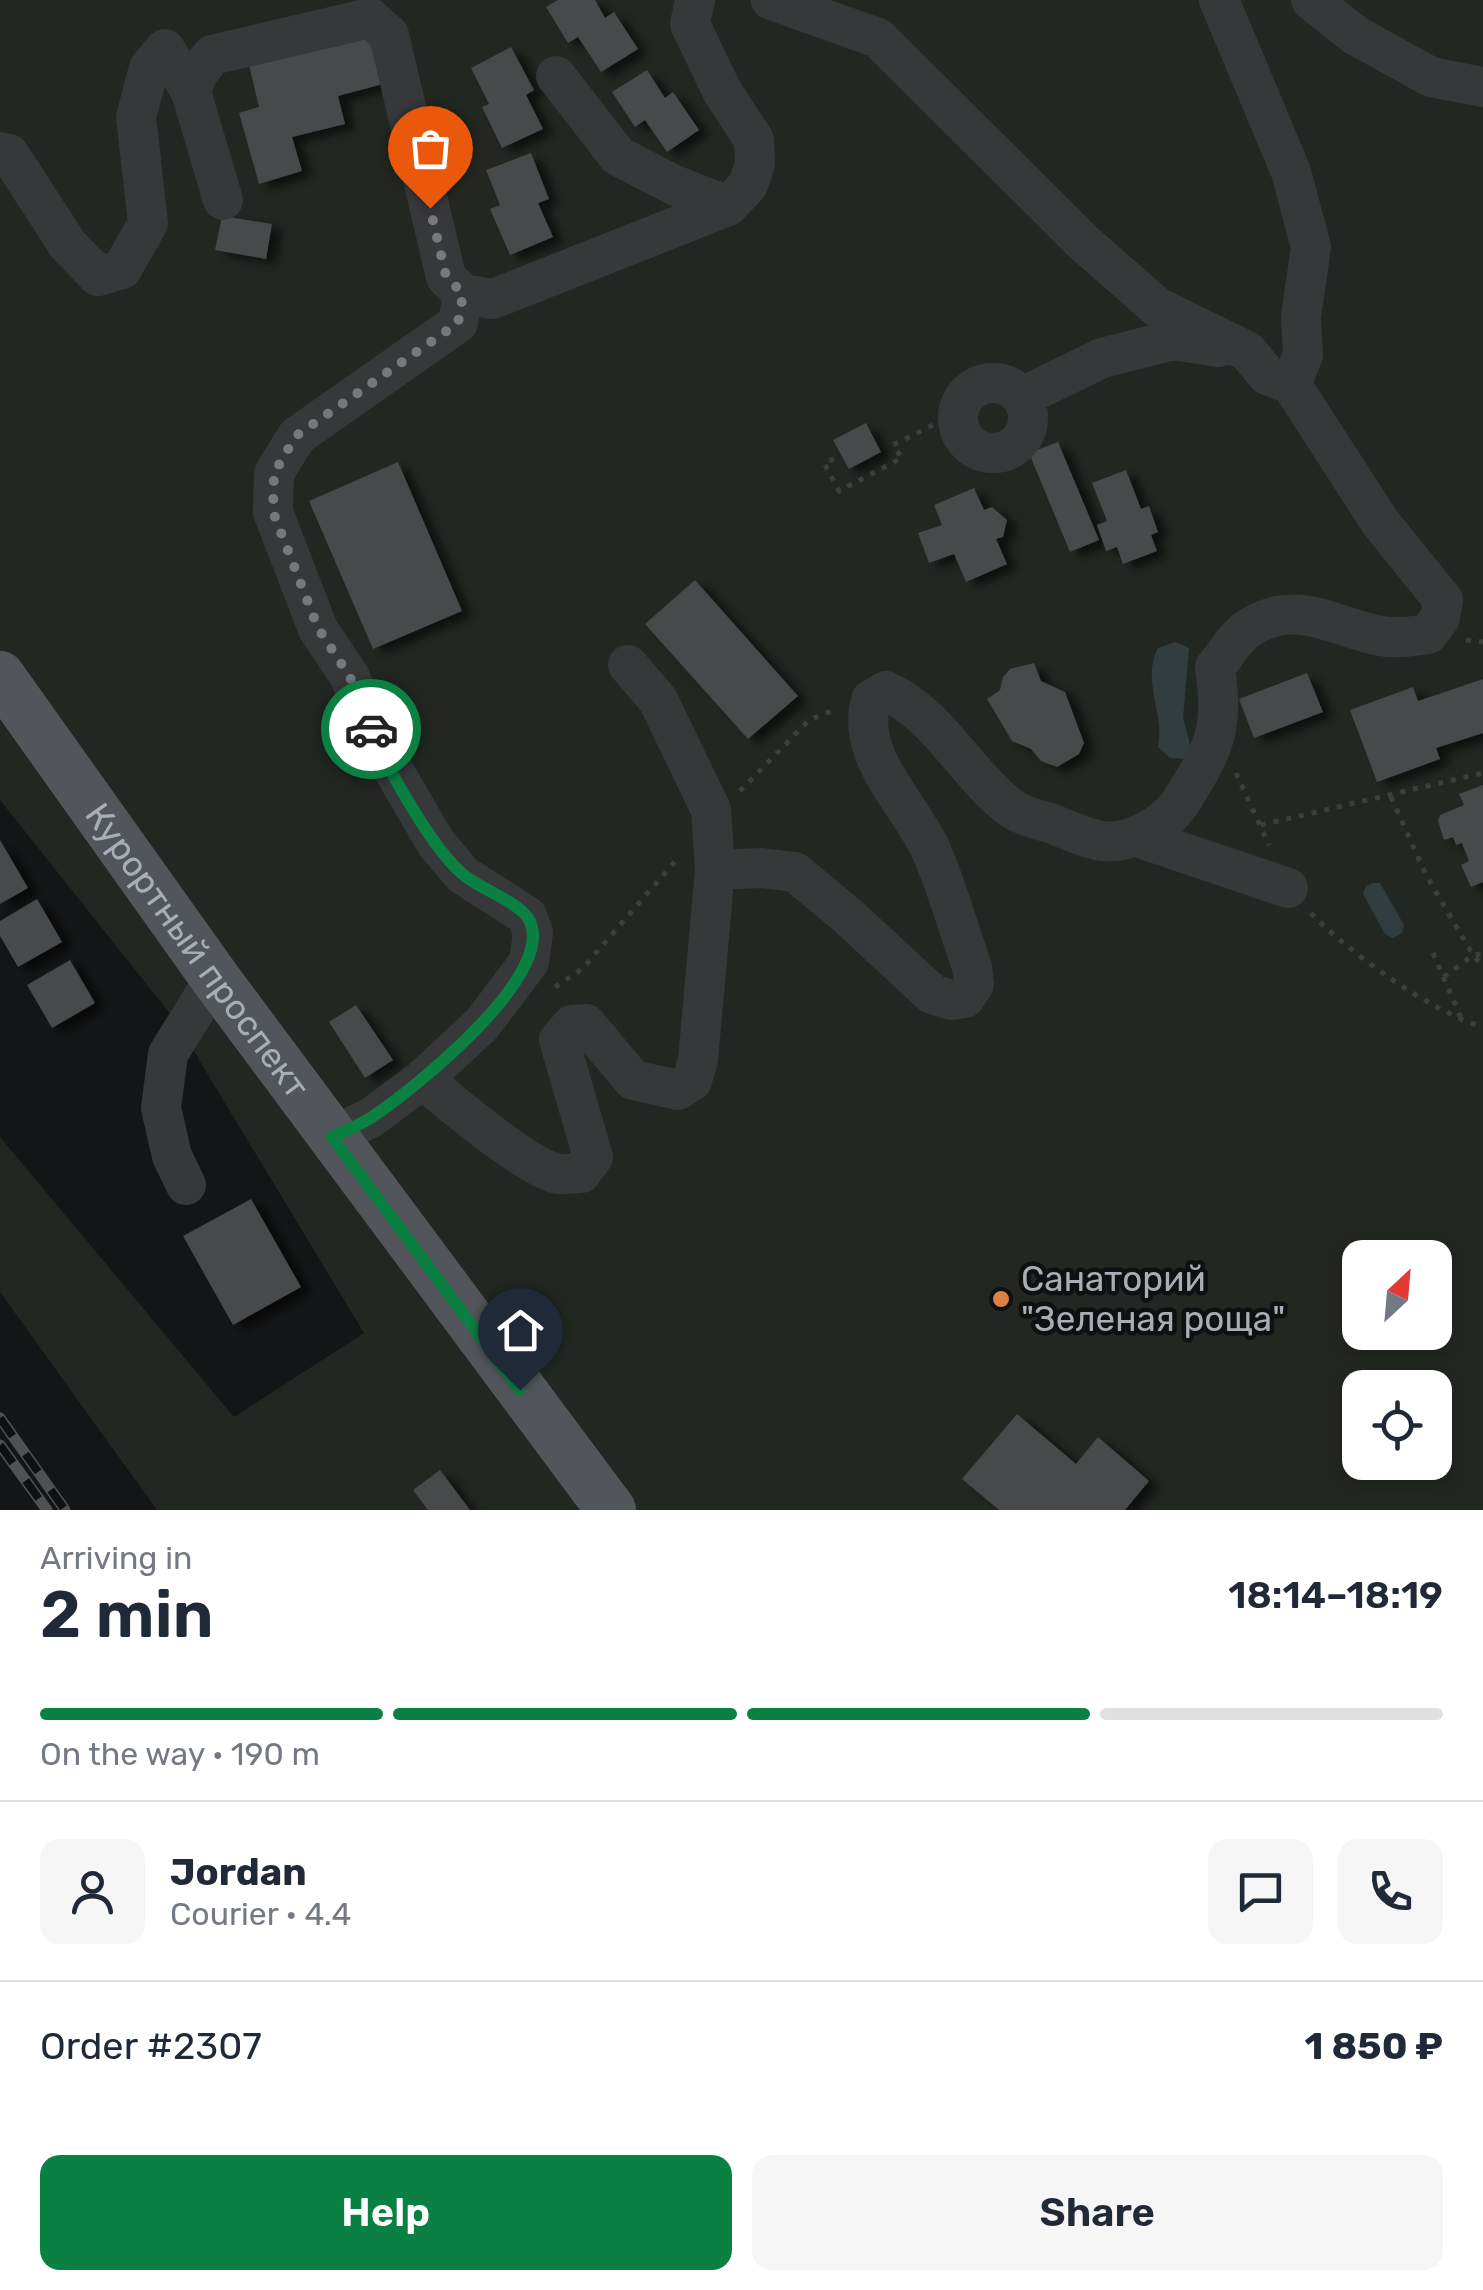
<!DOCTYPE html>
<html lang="en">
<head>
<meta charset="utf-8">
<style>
  :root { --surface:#fff; --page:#f6f6f7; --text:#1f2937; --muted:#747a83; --line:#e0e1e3; --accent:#0b8043 }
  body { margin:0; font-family:Rubik,sans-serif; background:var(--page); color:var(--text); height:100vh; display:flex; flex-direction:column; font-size:38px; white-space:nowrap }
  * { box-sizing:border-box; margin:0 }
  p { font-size:32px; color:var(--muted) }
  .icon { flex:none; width:55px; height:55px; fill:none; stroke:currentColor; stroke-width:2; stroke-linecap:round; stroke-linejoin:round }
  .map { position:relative; height:1510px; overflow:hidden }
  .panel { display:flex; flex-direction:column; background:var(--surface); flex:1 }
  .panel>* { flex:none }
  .needle { width:65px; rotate:26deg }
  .controls { position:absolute; left:1342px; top:1240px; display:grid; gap:20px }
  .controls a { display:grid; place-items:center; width:110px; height:110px; border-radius:20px; background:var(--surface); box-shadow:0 5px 15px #0003; font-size:50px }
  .pin { position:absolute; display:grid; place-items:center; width:85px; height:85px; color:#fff; margin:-102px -42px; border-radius:50% 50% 50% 0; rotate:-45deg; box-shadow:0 0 10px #0007 }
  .pin .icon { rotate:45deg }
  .courier { position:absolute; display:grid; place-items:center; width:100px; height:100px; margin:-50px; border:8px solid #0b8043; border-radius:50%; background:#fff; color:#222; box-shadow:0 2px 12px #0007 }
  .overview em { font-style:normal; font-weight:600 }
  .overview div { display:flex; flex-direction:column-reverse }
  .overview { display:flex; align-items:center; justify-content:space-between; height:170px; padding:0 40px }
  h1 { font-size:65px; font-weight:600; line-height:75px }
  .bar { display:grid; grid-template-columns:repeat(4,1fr); gap:15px 10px; align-content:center; height:120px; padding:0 40px }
  .bar i { height:12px; border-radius:8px; background:var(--line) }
  .bar .selected { background:var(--accent) }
  .bar p { grid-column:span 4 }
  .line { display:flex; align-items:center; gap:25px; padding:0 40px; border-top:2px solid var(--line) }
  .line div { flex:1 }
  .round { display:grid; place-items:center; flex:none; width:105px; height:105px; border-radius:20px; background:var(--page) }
  .primary-button { display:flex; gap:20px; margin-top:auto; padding:20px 40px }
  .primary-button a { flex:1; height:115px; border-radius:20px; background:var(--accent); color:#fff; font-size:40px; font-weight:600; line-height:115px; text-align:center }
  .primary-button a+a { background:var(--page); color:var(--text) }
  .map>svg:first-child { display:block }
  .green { fill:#222821; fill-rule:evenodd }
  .water { fill:#313d3f }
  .building { fill:#46484b; filter:url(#shadow) }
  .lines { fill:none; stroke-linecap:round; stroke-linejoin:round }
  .path { stroke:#3c3f41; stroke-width:5; stroke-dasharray:5 8; stroke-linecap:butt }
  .minor { stroke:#36383a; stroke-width:40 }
  .major { stroke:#525559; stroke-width:50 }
  .rail-casing { stroke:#4f5255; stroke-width:11 }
  .rail { stroke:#0f1011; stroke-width:8; stroke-dasharray:22; stroke-linecap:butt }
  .done { stroke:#74797d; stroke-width:10; stroke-dasharray:0 18 }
  .route { stroke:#0b8043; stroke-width:12 }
  .poi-dot { fill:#dc8046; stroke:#0f1011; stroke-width:4 }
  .labels { text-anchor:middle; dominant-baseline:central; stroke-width:9; stroke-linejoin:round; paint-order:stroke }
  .street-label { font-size:35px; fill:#a8afb4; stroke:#0f1011 }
  .poi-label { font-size:35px; fill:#a8afb4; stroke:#0f1011; text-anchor:start }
</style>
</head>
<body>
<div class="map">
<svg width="1483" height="1510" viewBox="0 0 1483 1510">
  <defs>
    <filter id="shadow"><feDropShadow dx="10" dy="5.5" stdDeviation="5" flood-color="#0009"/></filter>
  </defs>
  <rect width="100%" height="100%" fill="#141516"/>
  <!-- green -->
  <path class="green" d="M 0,0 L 1483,0 L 1483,1510 L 157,1510 L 0,1292 L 0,1137 L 234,1417 L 364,1333 L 175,1020 L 0,800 ZM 1360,1258 L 1435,1258 L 1435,1332 L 1360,1332 ZM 1360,1388 L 1435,1388 L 1435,1462 L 1360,1462 Z"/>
  <!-- water -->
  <path class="water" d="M 1175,642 L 1189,648 L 1183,718 L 1191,748 L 1186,759 L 1170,758 L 1158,747 C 1165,713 1141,681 1158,648 Z
    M 1373,883 L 1380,883 L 1404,925 L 1402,933 L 1393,938 L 1385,934 L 1363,894 L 1366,886 Z"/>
  <!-- building -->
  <path class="building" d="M 558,0 L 595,0 L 605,18 L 614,12 L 638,49 L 601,72 L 578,37 L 568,43 L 546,7 Z
    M 371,34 L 383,84 L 338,96 L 345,124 L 292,137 L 302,171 L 259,184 L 239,113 L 259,107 L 249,65 Z
    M 511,47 L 534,90 L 526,95 L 543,129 L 502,148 L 482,107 L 489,104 L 471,68 Z
    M 647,70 L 665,98 L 673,92 L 699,130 L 667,152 L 645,120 L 635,127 L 612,92 Z
    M 531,153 L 549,199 L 538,203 L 553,237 L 510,255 L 490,209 L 500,205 L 486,170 Z
    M 222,216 L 272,224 L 266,259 L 215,250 Z
    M 866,423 L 881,452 L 849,469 L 833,440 Z
    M 1058,442 L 1099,540 L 1070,552 L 1029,453 Z
    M 398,462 L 462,611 L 373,649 L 309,501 Z
    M 1126,470 L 1141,509 L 1149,506 L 1158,532 L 1151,535 L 1157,551 L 1123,564 L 1117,547 L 1106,551 L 1097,525 L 1107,521 L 1092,483 Z
    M 974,488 L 984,510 L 992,507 L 1007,520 L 1003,537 L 996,539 L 1007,564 L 966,582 L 954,554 L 929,563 L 918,533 L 942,525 L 934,505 Z
    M 695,580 L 798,696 L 748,739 L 645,624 Z
    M 1034,663 L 1041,681 L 1065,692 L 1084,743 L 1079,754 L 1057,767 L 1041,761 L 1031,749 L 1012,741 L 987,699 L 1000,690 L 1003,677 L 1010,669 Z
    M 1307,673 L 1323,712 L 1254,738 L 1239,699 Z
    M 1483,679 L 1483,733 L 1436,748 L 1440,759 L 1377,782 L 1350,710 L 1413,687 L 1418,701 Z
    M 1483,785 L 1483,882 L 1471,887 L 1461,865 L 1469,861 L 1462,843 L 1456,845 L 1453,837 L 1444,840 L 1438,821 L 1440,815 L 1464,805 L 1459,794 Z
    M 0,840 L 28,888 L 0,904 Z
    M 37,899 L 62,942 L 18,967 L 0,936 L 0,921 Z
    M 70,960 L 95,1003 L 52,1028 L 27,985 Z
    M 356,1005 L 393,1060 L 365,1078 L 329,1022 Z
    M 251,1199 L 301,1287 L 233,1325 L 183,1236 Z
    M 1017,1414 L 1076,1464 L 1098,1437 L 1149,1481 L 1125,1510 L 999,1510 L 962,1479 Z
    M 440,1470 L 470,1510 L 428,1510 L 413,1490 Z"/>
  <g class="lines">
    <!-- path -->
    <path class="path" d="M 834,459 L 824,463 L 839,491 L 902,458 L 893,445 L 959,412
      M 1466,640 L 1483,642
      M 1236,773 L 1269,845
      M 740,791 L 809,720 L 837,709
      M 1391,797 L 1426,875 L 1473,955 L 1483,966
      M 1261,825 L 1483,773
      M 1311,913 C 1348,952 1431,1012 1483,1027
      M 1433,953 L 1461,1018
      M 1444,977 L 1473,955 L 1483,954
      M 555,987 L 582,969 L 678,858"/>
    <!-- minor -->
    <path class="minor" d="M 771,0 L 878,38 L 1082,241 L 1157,307 L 1247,351 L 1267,375 L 1291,384
      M 1311,0 L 1355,35 L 1431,77 L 1483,87
      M 556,76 L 618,156 L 674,185 L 728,206 L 748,185 L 755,164 L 754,140 L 722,91 L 690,24 L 695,0
      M 0,152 L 9,154 L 68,245 L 98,276 L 122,269 L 148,223 L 136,117 L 149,68 L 165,49 L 191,92
      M 223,200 L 191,92 L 197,74 L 212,55 L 370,18 L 389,35 L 446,277 L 463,294 L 493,299 L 728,206
      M958 418a35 35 0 1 1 70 0a35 35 0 1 1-70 0Z
      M 1022,397 L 1102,358 L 1173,340 L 1218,347
      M 628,665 L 658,700 L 711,810 L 715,870
      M 1137,837 L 1288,888
      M 423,1079 C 449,1102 527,1167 558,1174 C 564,1175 574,1173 581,1173 L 593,1157 L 559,1040 L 572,1025 L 586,1024 L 633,1080 L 678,1090 L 692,1081 L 698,1060 L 715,870 L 762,868 L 795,872 L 849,917 L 932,994 L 951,1000 L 965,998 L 974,984 L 972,967 C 958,928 947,886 930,848 C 908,802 855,755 871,700 L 886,691 C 936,713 965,771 1008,806 C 1019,815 1036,819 1050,823 C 1066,829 1084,838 1101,841 C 1129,845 1165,825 1180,803 C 1214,749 1224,731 1215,667 C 1225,656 1234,639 1246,630 C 1294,596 1333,627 1381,636 C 1396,639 1413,636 1428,634 L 1440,618 L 1443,600 L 1380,522 L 1291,384 L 1303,355 L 1301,317 L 1311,247 L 1291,172 L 1219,0
      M 332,1137 L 372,1117 L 423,1079 L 482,1024 L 529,962 L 533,933 L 527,916 L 463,875 L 436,843 L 377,742 L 350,677 L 318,629 L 273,512 L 274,473 L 297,436 L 458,323 L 463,294
      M 186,1185 L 172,1156 L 161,1108 L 168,1054 L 215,978"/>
    <!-- major -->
    <path class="major" id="s1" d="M 0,676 L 215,978 L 611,1510"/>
    <!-- rail casing -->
    <g class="rail-casing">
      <path id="rail" d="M 0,1418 L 65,1510
        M 0,1445 L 47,1510"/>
    </g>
    <!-- rail -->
    <use href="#rail" class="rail"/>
  </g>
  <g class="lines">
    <!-- done -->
    <path class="done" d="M 371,729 L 350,677 L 318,628 L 273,512 L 274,473 L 296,436 L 458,323 L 463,294 L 446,276 L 430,208"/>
    <!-- route -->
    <path class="route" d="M 371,729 C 386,767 434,852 465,876 C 481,889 518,902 528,918 C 562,972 411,1091 372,1117 C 360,1125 345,1131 332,1137 L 520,1390"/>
  </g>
  <!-- markers -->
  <circle class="poi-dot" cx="1001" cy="1299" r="10"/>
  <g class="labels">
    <!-- street labels -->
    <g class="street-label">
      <text stroke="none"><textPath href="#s1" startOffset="338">Курортный проспект</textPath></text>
    </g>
    <!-- poi labels -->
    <g class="poi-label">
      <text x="1021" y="1279">Санаторий<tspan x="1021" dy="40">"Зеленая роща"</tspan></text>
    </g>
  </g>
</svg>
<div class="controls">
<a><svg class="needle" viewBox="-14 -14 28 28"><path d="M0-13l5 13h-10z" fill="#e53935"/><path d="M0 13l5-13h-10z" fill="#747a83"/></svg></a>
<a><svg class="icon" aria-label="locate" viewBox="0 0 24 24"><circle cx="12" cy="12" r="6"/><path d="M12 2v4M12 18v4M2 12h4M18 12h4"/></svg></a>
</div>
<div class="pin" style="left:430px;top:208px;background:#ea580c"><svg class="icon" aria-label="bag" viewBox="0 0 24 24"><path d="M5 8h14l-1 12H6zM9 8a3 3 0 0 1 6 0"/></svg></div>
<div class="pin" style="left:520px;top:1390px;background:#1f2937"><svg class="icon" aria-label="home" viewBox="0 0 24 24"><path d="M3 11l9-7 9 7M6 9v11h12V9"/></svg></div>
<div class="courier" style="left:371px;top:729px"><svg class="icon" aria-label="car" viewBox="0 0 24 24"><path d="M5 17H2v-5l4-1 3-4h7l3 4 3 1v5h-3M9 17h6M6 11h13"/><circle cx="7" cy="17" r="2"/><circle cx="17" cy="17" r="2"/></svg></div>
</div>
<section class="panel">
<div class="overview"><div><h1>2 min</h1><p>Arriving in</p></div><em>18:14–18:19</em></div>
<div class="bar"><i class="selected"></i><i class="selected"></i><i class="selected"></i><i></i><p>On the way · 190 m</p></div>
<div class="line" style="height:180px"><a class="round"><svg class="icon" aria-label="person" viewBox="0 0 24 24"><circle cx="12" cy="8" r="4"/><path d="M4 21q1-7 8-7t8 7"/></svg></a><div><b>Jordan</b><p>Courier · 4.4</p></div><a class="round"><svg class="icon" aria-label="chat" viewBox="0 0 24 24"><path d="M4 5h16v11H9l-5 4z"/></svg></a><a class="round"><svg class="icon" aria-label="phone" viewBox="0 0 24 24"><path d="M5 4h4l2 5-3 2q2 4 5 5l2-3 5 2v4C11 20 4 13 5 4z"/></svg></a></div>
<div class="line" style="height:130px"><div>Order #2307</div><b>1 850 ₽</b></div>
<div class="primary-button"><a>Help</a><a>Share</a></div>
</section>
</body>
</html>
